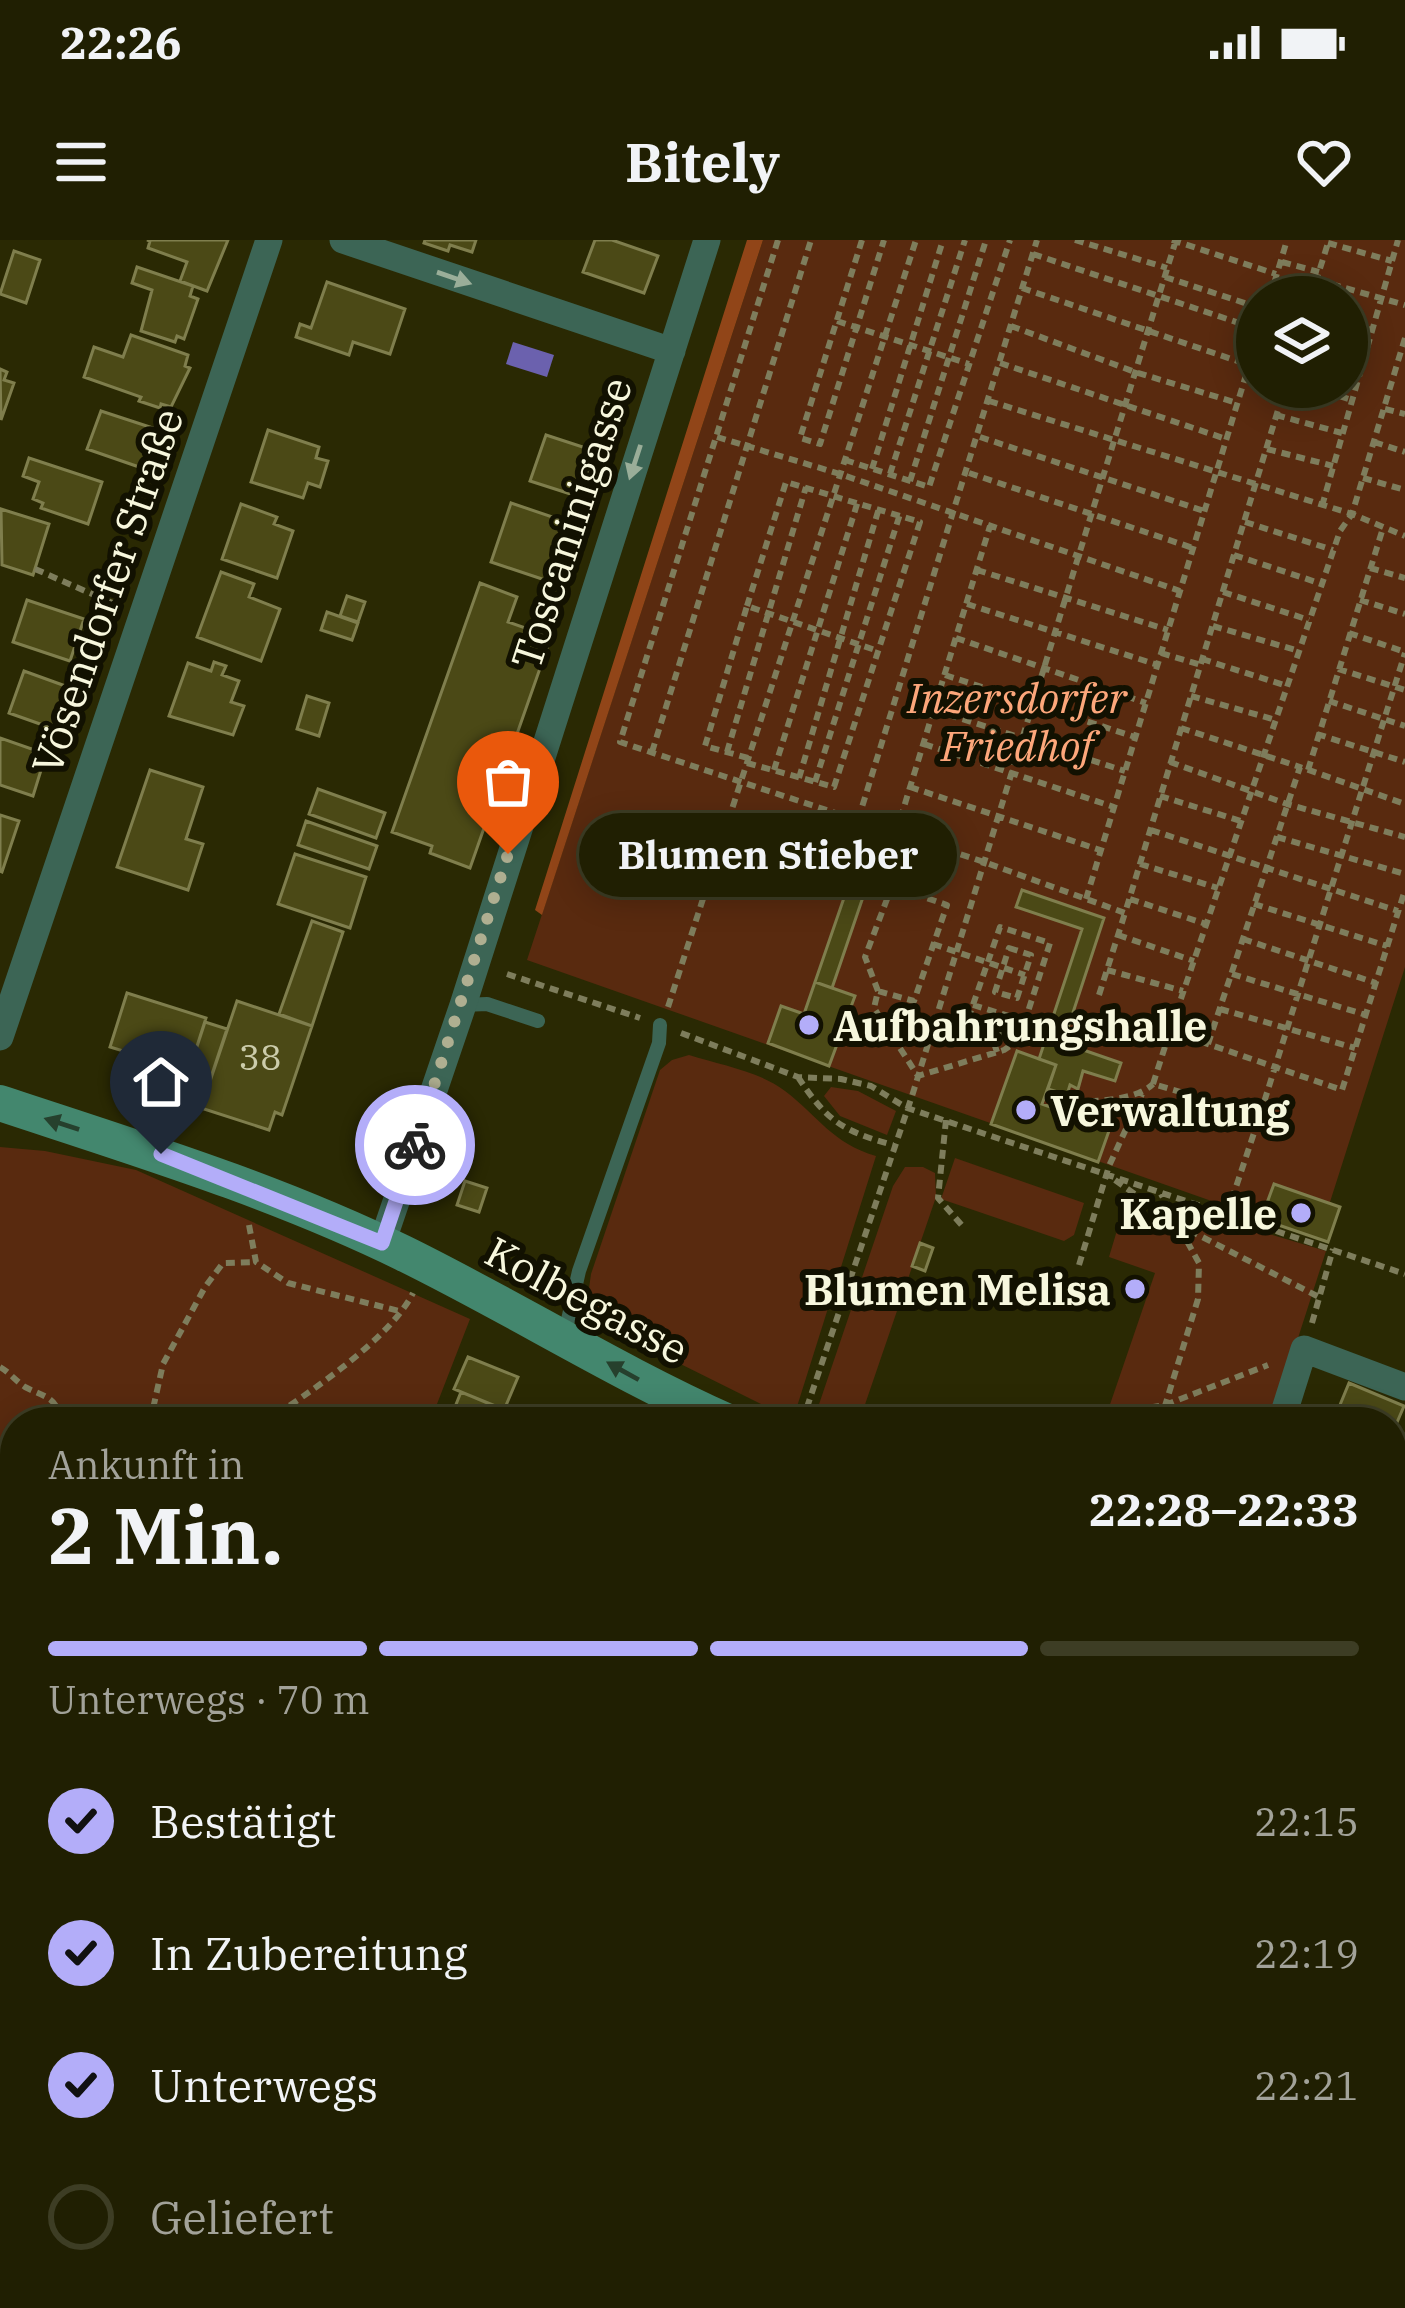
<!DOCTYPE html>
<html lang="de">
<head>
<meta charset="utf-8">
<style>
  :root { --surface:#201f02; --page:#28270c; --text:#f1f3f6; --muted:#a2a299; --line:#3d3d24; --accent:#b3adf9 }
  body { margin:0; font-family:"IBM Plex Serif",serif; background:var(--page); color:var(--text); height:100vh; display:flex; flex-direction:column; font-size:45px; white-space:nowrap }
  * { box-sizing:border-box; margin:0 }
  p { font-size:39px; color:var(--muted) }
  .icon { flex:none; width:66px; height:66px; fill:none; stroke:currentColor; stroke-width:2; stroke-linecap:round; stroke-linejoin:round }
  .map { position:relative; flex:1; overflow:hidden }
  .sheet { position:absolute; left:0px; top:1167px; width:1407px; height:903px; display:flex; flex-direction:column; background:var(--surface); border-radius:48px 48px 0 0; box-shadow:0 6px 30px #0003,0 0 0 3px var(--line) }
  .sheet>* { flex:none }
  .controls { position:absolute; left:1236px; top:36px; display:grid; gap:24px }
  .controls a { display:grid; place-items:center; width:132px; height:132px; border-radius:50%; background:var(--surface); box-shadow:0 6px 30px #0003,0 0 0 3px var(--line); font-size:60px }
  .pin { position:absolute; display:grid; place-items:center; width:102px; height:102px; color:#fff; margin:-123px -51px; border-radius:50% 50% 50% 0; rotate:-45deg; box-shadow:0 0 12px #0007 }
  .pin .icon { rotate:45deg }
  .courier { position:absolute; display:grid; place-items:center; width:120px; height:120px; margin:-60px; border:9px solid #b3adf9; border-radius:50%; background:#fff; color:#222; box-shadow:0 3px 15px #0007 }
  .bubble { position:absolute; height:84px; border-radius:42px; background:var(--surface); box-shadow:0 6px 30px #0003,0 0 0 3px var(--line); font-size:39px; font-weight:700; line-height:84px; text-align:center }
  .overview em { font-style:normal; font-weight:700 }
  .overview div { display:flex; flex-direction:column-reverse }
  .overview { display:flex; align-items:center; justify-content:space-between; height:204px; padding:0 48px }
  h1 { font-size:78px; font-weight:700; line-height:90px }
  .bar { display:grid; grid-template-columns:repeat(4,1fr); gap:18px 12px; align-content:center; height:144px; padding:0 48px }
  .bar i { height:15px; border-radius:9px; background:var(--line) }
  .bar .current { background:var(--accent) }
  .bar p { grid-column:span 4 }
  ol { padding:0 48px; list-style:none }
  li { display:flex; align-items:center; gap:36px; height:132px }
  li p { margin-inline-start:auto }
  li .icon { padding:12px; border-radius:50%; background:var(--accent); color:#111; stroke-width:4 }
  li:last-child { color:var(--muted) }
  li i { width:66px; height:66px; border:6px solid var(--line); border-radius:50% }
  .status { display:flex; justify-content:space-between; align-items:center; height:84px; padding:0 60px; background:var(--surface); direction:ltr }
  .status svg { height:33px; fill:currentColor }
  header { display:flex; justify-content:space-between; align-items:center; height:156px; padding:0 48px; background:var(--surface); font-size:54px; font-weight:700 }
  .map>svg:first-child { display:block }
  .green { fill:#592a0f; fill-rule:evenodd }
  .forest { fill:#914518 }
  .water { fill:#6b61ae }
  .building { fill:#4b4916; stroke:#7f7e4d; stroke-width:3 }
  .lines { fill:none; stroke-linecap:round; stroke-linejoin:round }
  .path { stroke:#7e7d5c; stroke-width:6; stroke-dasharray:9 6; stroke-linecap:butt }
  .lane { stroke:#3c6555; stroke-width:14 }
  .street { stroke:#3c6555; stroke-width:27 }
  .secondary { stroke:#43876e; stroke-width:36 }
  .oneway { fill:#9aae99 }
  .oneway2 { fill:#26402d }
  .done { stroke:#afaf91; stroke-width:12; stroke-dasharray:0 21.6 }
  .route { stroke:#b3adf9; stroke-width:15 }
  .poi-dot { fill:#b3adf9; stroke:#121101; stroke-width:4.5 }
  .labels { text-anchor:middle; dominant-baseline:central; stroke-width:12; stroke-linejoin:round; paint-order:stroke }
  .number-label { font-size:36px; fill:#ccccab }
  .street-label { font-size:42px; fill:#f7f7dd; stroke:#121101 }
  .park-label { font-size:42px; font-style:italic; fill:#fda77b; stroke:#121101 }
  .poi-label { font-size:42px; font-weight:bold; fill:#f7f7dd; stroke:#121101; text-anchor:start }
</style>
</head>
<body>
<div class="status"><b>22:26</b><svg viewBox="0 0 49 12"><path d="M0 12V9h3v3zM5 12V6h3v6zM10 12V3h3v9zM15 12V0h3v12zM26 1h20v11H26zM47 4h2v5h-2z"/></svg></div>
<header><svg class="icon" aria-label="menu" viewBox="0 0 24 24"><path d="M4 6h16M4 12h16M4 18h16"/></svg>Bitely<svg class="icon" aria-label="heart" viewBox="0 0 24 24"><path d="M12 20l-8-8c-3-5 5-10 8-4 3-6 11-1 8 4z"/></svg></header>
<div class="map">
<svg width="1405" height="2068" viewBox="0 0 1405 2068">
  <rect width="100%" height="100%" fill="#2a2903"/>
  <!-- green -->
  <path class="green" d="M 763,0 L 1405,0 L 1405,727 L 1330,962 L 1340,967 L 1328,1002 L 527,720 ZM 1257,57 L 1347,57 L 1347,147 L 1257,147 Z
    M 689,815 C 720,825 759,831 785,851 C 819,877 832,903 876,916 L 795,1173 L 784,1167 L 773,1170 L 590,1079 L 586,1070 L 591,1034 L 660,830 L 672,820 Z
    M 831,847 L 858,851 L 896,871 L 887,895 L 840,876 L 824,856 Z
    M 0,907 L 45,911 L 136,930 L 470,1079 L 430,1182 L 15,1182 L 15,1510 L 0,1504 Z
    M 955,918 L 1084,963 L 1074,995 L 1064,1001 L 941,959 Z
    M 905,927 L 923,927 L 935,933 L 936,957 L 859,1182 L 813,1182 L 893,946 Z
    M 1229,982 L 1326,1011 L 1271,1182 L 1104,1182 L 1155,1033 L 1109,1017 L 1118,987 Z
    M 1399,1219 L 1405,1222 L 1405,1253 L 1399,1267 L 1405,1270 L 1405,1367 L 1392,1361 L 1392,1237 Z
    M 1392,1523 L 1405,1530 L 1405,1895 L 1401,1910 L 1392,1907 Z"/>
  <!-- forest -->
  <path class="forest" d="M 747,0 L 763,0 L 542,675 L 535,670 Z
    M 0,1900 L 15,1904 L 15,2055 L 282,2055 L 278,2068 L 0,2068 Z"/>
  <!-- water -->
  <path class="water" d="M 513,102 L 554,115 L 547,137 L 506,124 Z"/>
  <!-- building -->
  <path class="building" d="M 147,0 L 228,0 L 207,51 L 180,41 L 187,22 L 148,8 L 150,1 Z
    M 425,0 L 476,0 L 472,12 L 450,5 L 448,11 L 424,3 Z
    M 595,0 L 612,0 L 658,16 L 644,53 L 583,32 Z
    M 14,11 L 40,20 L 26,63 L 0,54 Z
    M 137,27 L 193,46 L 190,56 L 198,59 L 184,99 L 177,96 L 175,102 L 141,91 L 152,50 L 132,43 Z
    M 327,42 L 405,69 L 390,114 L 353,102 L 349,115 L 296,97 L 300,84 L 311,88 Z
    M 131,95 L 188,115 L 185,126 L 190,128 L 171,167 L 161,164 L 160,168 L 139,161 L 141,157 L 84,137 L 94,107 L 123,117 Z
    M 0,129 L 7,132 L 4,140 L 14,143 L 1,180 Z
    M 101,171 L 156,189 L 142,228 L 87,209 Z
    M 268,190 L 319,207 L 316,218 L 328,221 L 320,247 L 308,243 L 303,258 L 251,242 Z
    M 546,195 L 595,211 L 580,257 L 530,241 Z
    M 29,218 L 102,242 L 88,284 L 41,268 L 43,263 L 33,259 L 39,242 L 23,236 Z
    M 511,263 L 576,285 L 557,344 L 491,322 Z
    M 241,264 L 277,277 L 274,284 L 293,291 L 277,338 L 222,319 Z
    M 1,269 L 49,284 L 33,335 L 2,325 Z
    M 221,332 L 254,344 L 249,357 L 280,369 L 261,421 L 197,397 Z
    M 480,343 L 517,357 L 508,382 L 551,397 L 470,628 L 430,613 L 432,606 L 392,592 Z
    M 347,356 L 365,362 L 358,382 L 340,376 Z
    M 27,360 L 84,379 L 70,421 L 13,402 Z
    M 327,372 L 358,383 L 352,400 L 321,390 Z
    M 214,422 L 226,426 L 222,435 L 239,441 L 231,462 L 244,466 L 233,495 L 169,476 L 188,423 L 211,431 Z
    M 24,431 L 71,448 L 57,490 L 9,473 Z
    M 307,456 L 329,463 L 319,496 L 297,489 Z
    M 0,498 L 46,514 L 33,556 L 0,545 Z
    M 150,530 L 203,547 L 186,599 L 203,604 L 188,650 L 117,627 Z
    M 318,549 L 385,573 L 376,598 L 309,574 Z
    M 0,575 L 19,581 L 2,632 L 0,631 Z
    M 306,581 L 377,606 L 369,629 L 298,605 Z
    M 866,594 L 949,623 L 943,642 L 876,619 L 832,748 L 815,742 Z
    M 295,614 L 366,637 L 350,688 L 278,664 Z
    M 1022,650 L 1104,678 L 1063,803 L 1121,823 L 1115,841 L 1083,831 L 1078,849 L 1070,845 L 1067,855 L 1048,849 L 1056,825 L 1039,819 L 1082,689 L 1016,667 Z
    M 312,681 L 343,692 L 312,786 L 279,774 Z
    M 815,742 L 855,756 L 829,826 L 768,803 L 781,766 L 804,774 Z
    M 127,753 L 206,778 L 189,831 L 110,807 Z
    M 237,761 L 312,786 L 282,875 L 275,872 L 269,890 L 201,868 Z
    M 205,782 L 227,789 L 209,843 L 200,841 L 202,835 L 189,831 Z
    M 1017,811 L 1056,825 L 1042,864 L 1110,888 L 1098,922 L 991,884 Z
    M 465,941 L 487,948 L 479,972 L 457,965 Z
    M 1274,944 L 1340,967 L 1328,1002 L 1261,979 Z
    M 920,1003 L 933,1008 L 925,1031 L 912,1026 Z
    M 468,1117 L 518,1137 L 504,1170 L 454,1149 Z
    M 1349,1143 L 1404,1166 L 1392,1194 L 1392,1182 L 1333,1182 Z
    M 461,1152 L 515,1174 L 512,1182 L 449,1182 Z
    M 1392,1547 L 1405,1551 L 1401,1602 L 1392,1599 Z
    M 1392,1907 L 1405,1911 L 1405,2068 L 1340,2068 L 1344,2055 L 1392,2055 Z
    M 496,2055 L 541,2055 L 537,2068 Z
    M 541,2055 L 607,2055 L 603,2068 L 537,2068 Z
    M 653,2055 L 694,2055 L 689,2068 L 649,2068 Z
    M 694,2055 L 732,2055 L 727,2068 L 689,2068 Z
    M 829,2055 L 863,2055 L 858,2068 L 825,2065 Z
    M 938,2055 L 968,2055 L 963,2068 L 918,2067 L 922,2057 L 935,2062 Z
    M 976,2055 L 1028,2055 L 1053,2068 L 998,2068 Z
    M 1256,2055 L 1344,2055 L 1340,2068 L 1252,2068 Z"/>
  <g class="lines">
    <!-- path -->
    <path class="path" d="M 778,0 L 620,502 L 984,622 L 1125,673 L 1285,147
      M 862,0 L 800,198 L 820,204 L 884,0
      M 1075,0 L 1167,28
      M 1172,0 L 1276,34
      M 1328,3 L 1392,21
      M 1033,14 L 1257,89
      M 1282,22 L 1319,32
      M 1165,37 L 1257,67
      M 1317,40 L 1405,65
      M 1022,48 L 1249,125
      M 1270,57 L 1287,0
      M 1311,57 L 1328,3
      M 837,81 L 969,124
      M 1347,82 L 1371,90
      M 1011,86 L 1135,132 L 1237,163
      M 1405,98 L 1352,274 L 1340,291 L 1170,791 L 1342,850 L 1405,650
      M 1347,120 L 1361,124
      M 1000,123 L 1226,199
      M 1311,147 L 1352,160
      M 989,161 L 1352,274 L 1405,296
      M 1385,169 L 1405,174
      M 1276,175 L 1342,193
      M 717,197 L 840,234 L 1180,351
      M 980,197 L 1204,271
      M 1374,202 L 1405,212
      M 1267,209 L 1333,226
      M 845,220 L 929,247 L 1010,0
      M 872,229 L 943,0
      M 969,233 L 1193,308
      M 890,234 L 965,0
      M 1363,238 L 1405,250
      M 910,241 L 986,0
      M 1322,266 L 1398,0
      M 1245,282 L 1333,310
      M 1234,315 L 1322,344
      M 1370,328 L 1405,338
      M 35,329 L 117,365
      M 977,330 L 1168,390
      M 1223,352 L 1309,380
      M 1360,360 L 1405,374
      M 967,364 L 1158,425
      M 1213,386 L 1299,411
      M 1349,393 L 1405,412
      M 956,398 L 1146,463
      M 1161,413 L 1201,425
      M 1202,419 L 1287,446
      M 1338,429 L 1405,450
      M 945,435 L 1135,497
      M 1191,456 L 1276,480
      M 1329,461 L 1405,486
      M 934,470 L 1125,531
      M 1181,488 L 1300,527
      M 1317,494 L 1405,522
      M 924,504 L 1114,567
      M 652,512 L 811,0
      M 727,512 L 806,247
      M 748,518 L 705,506 L 747,366 L 878,411
      M 1170,522 L 1287,564 L 1405,597
      M 747,523 L 834,547 L 920,282 L 786,242 L 747,366
      M 774,530 L 858,261
      M 1308,530 L 1383,288
      M 799,538 L 879,268
      M 815,542 L 900,274
      M 910,547 L 1100,610
      M 1160,556 L 1241,581
      M 858,580 L 1037,0
      M 1151,590 L 1398,671
      M 896,593 L 990,286
      M 1277,597 L 1405,634
      M 1140,624 L 1218,648
      M 1086,659 L 1257,99
      M 1130,659 L 1206,684
      M 1254,664 L 1387,706
      M 1118,695 L 1194,721
      M 1243,699 L 1376,743
      M 933,704 L 1025,735
      M 1009,708 L 1031,715 L 1017,758 L 995,752 Z
      M 1107,730 L 1183,751
      M 507,734 L 640,778
      M 1232,734 L 1366,775
      M 878,751 L 865,717 L 892,646 L 947,665 L 914,761 L 878,751 L 874,768 L 918,836 L 1004,810 L 1034,790 L 1049,789
      M 1099,755 L 1125,673
      M 973,765 L 1025,781
      M 668,767 L 916,0
      M 1220,769 L 1355,808
      M 1067,791 L 1138,787 L 1170,791 L 1153,844 L 1260,875 L 1405,413
      M 681,793 L 798,837 L 841,839 L 871,846 L 907,868 L 1405,1034
      M 1208,804 L 1300,527 L 1405,564
      M 997,812 L 994,803 L 1025,781 L 1050,703 L 1000,687 L 967,782 L 1004,795
      M 798,837 C 827,881 842,891 893,905
      M 1045,856 C 1073,864 1132,864 1153,844
      M 946,880 L 938,958 L 965,989
      M 1115,940 L 1177,984 L 1319,1057
      M 1227,974 L 1260,875
      M 249,985 L 256,1022 L 288,1043 L 403,1072
      M 1079,1025 L 1109,926 L 1142,854
      M 1312,1083 L 1333,1009
      M 0,1127 C 9,1132 17,1142 25,1147 C 44,1157 59,1157 60,1182
      M 1106,1175 L 1165,1165 L 1268,1125
      M 150,1182 L 163,1124 L 205,1047 L 223,1023 L 256,1022
      M 171,1182 L 204,1168 L 237,1182
      M 265,1182 C 309,1153 390,1099 413,1053
      M 802,1182 L 912,856 L 1176,0
      M 1160,1182 L 1198,1059 L 1199,1023 L 1161,954
      M 1392,1225 L 1405,1193
      M 0,1319 L 15,1312
      M 1392,1366 L 1405,1372
      M 0,1369 L 15,1369
      M 1405,1395 L 1405,1397
      M 1394,1432 L 1405,1410
      M 0,1481 L 15,1448
      M 419,2068 L 423,2057 L 456,2068"/>
    <!-- lane -->
    <path class="lane" d="M 463,765 L 487,764 L 538,781
      M 565,1093 L 579,1031 L 659,803 L 660,785"/>
    <!-- street -->
    <path class="street" d="M 343,0 L 672,111
      M 0,797 L 269,0
      M 382,1003 L 463,765 L 707,0
      M 1281,1182 L 1304,1109 L 1405,1147
      M 1132,2068 L 1140,2055"/>
    <!-- secondary -->
    <path class="secondary" d="M 0,863 C 136,908 274,950 403,1013 C 513,1067 616,1132 728,1182
      M 1392,1488 L 1405,1495
      M 0,1549 L 15,1555
      M 1090,2055 L 1112,2068"/>
  </g>
  <!-- one-way arrows -->
  <defs><path id="oneway-solid" d="M-6-.8H1V-3.2L6.5 0L1 3.2V.8H-6Z" transform="scale(3)"/></defs>
  <g class="oneway">
    <use href="#oneway-solid" transform="translate(454 38) rotate(19)"/>
    <use href="#oneway-solid" transform="translate(635 222) rotate(108)"/>
  </g>
  <g class="oneway2">
    <use href="#oneway-solid" transform="translate(62 884) rotate(-162)"/>
    <use href="#oneway-solid" transform="translate(623 1131) rotate(-151)"/>
  </g>
  <g class="lines">
    <!-- done -->
    <path class="done" d="M 415,905 L 508,614"/>
    <!-- route -->
    <path class="route" d="M 161,914 L 382,1003 L 415,905"/>
  </g>
  <!-- markers -->
  <g class="poi-dot">
    <circle cx="809" cy="785" r="12"/>
    <circle cx="1026" cy="870" r="12"/>
    <circle cx="1301" cy="973" r="12"/>
    <circle cx="1135" cy="1049" r="12"/>
  </g>
  <g class="labels">
    <!-- number labels -->
    <g class="number-label">
      <text x="260" y="816">38</text>
    </g>
    <!-- street labels -->
    <g class="street-label">
      <text transform="translate(571 283) rotate(-72)">Toscaninigasse</text>
      <text transform="translate(107 351) rotate(-71)">Vösendorfer Straße</text>
      <text transform="translate(587 1060) rotate(28)">Kolbegasse</text>
    </g>
    <!-- park labels -->
    <g class="park-label">
      <text x="1017" y="457">Inzersdorfer<tspan x="1017" dy="48">Friedhof</tspan></text>
    </g>
    <!-- poi labels -->
    <g class="poi-label">
      <text x="833" y="785">Aufbahrungshalle</text>
      <text x="1050" y="870">Verwaltung</text>
      <text x="1277" y="973" text-anchor="end">Kapelle</text>
      <text x="1111" y="1049" text-anchor="end">Blumen Melisa</text>
    </g>
  </g>
</svg>
<div class="controls">
<a><svg class="icon" aria-label="layers" viewBox="0 0 24 24"><path d="M12 4l9 5-9 5-9-5zM3 14l9 5 9-5"/></svg></a>
</div>
<div class="pin" style="left:508px;top:614px;background:#ea580c"><svg class="icon" aria-label="bag" viewBox="0 0 24 24"><path d="M5 8h14l-1 12H6zM9 8a3 3 0 0 1 6 0"/></svg></div>
<div class="pin" style="left:161px;top:914px;background:#1f2937"><svg class="icon" aria-label="home" viewBox="0 0 24 24"><path d="M3 11l9-7 9 7M6 9v11h12V9"/></svg></div>
<div class="courier" style="left:415px;top:905px"><svg class="icon" aria-label="bike" viewBox="0 0 24 24"><circle cx="6" cy="16" r="4"/><circle cx="18" cy="16" r="4"/><path d="M6 16l4-8h5l3 8M10 8l3 8H6M13 5h3"/></svg></div>
<div class="bubble" style="left:579px;top:573px;width:378px">Blumen Stieber</div>
<section class="sheet">
<div class="overview"><div><h1>2 Min.</h1><p>Ankunft in</p></div><em>22:28–22:33</em></div>
<div class="bar"><i class="current"></i><i class="current"></i><i class="current"></i><i></i><p>Unterwegs · 70 m</p></div>
<ol>
<li><svg class="icon" aria-label="check" viewBox="0 0 24 24"><path d="M5 12l5 5 9-10"/></svg>Bestätigt<p>22:15</p></li>
<li><svg class="icon" aria-label="check" viewBox="0 0 24 24"><path d="M5 12l5 5 9-10"/></svg>In Zubereitung<p>22:19</p></li>
<li><svg class="icon" aria-label="check" viewBox="0 0 24 24"><path d="M5 12l5 5 9-10"/></svg>Unterwegs<p>22:21</p></li>
<li><i></i>Geliefert</li>
</ol>
</section>
</div>
</body>
</html>
